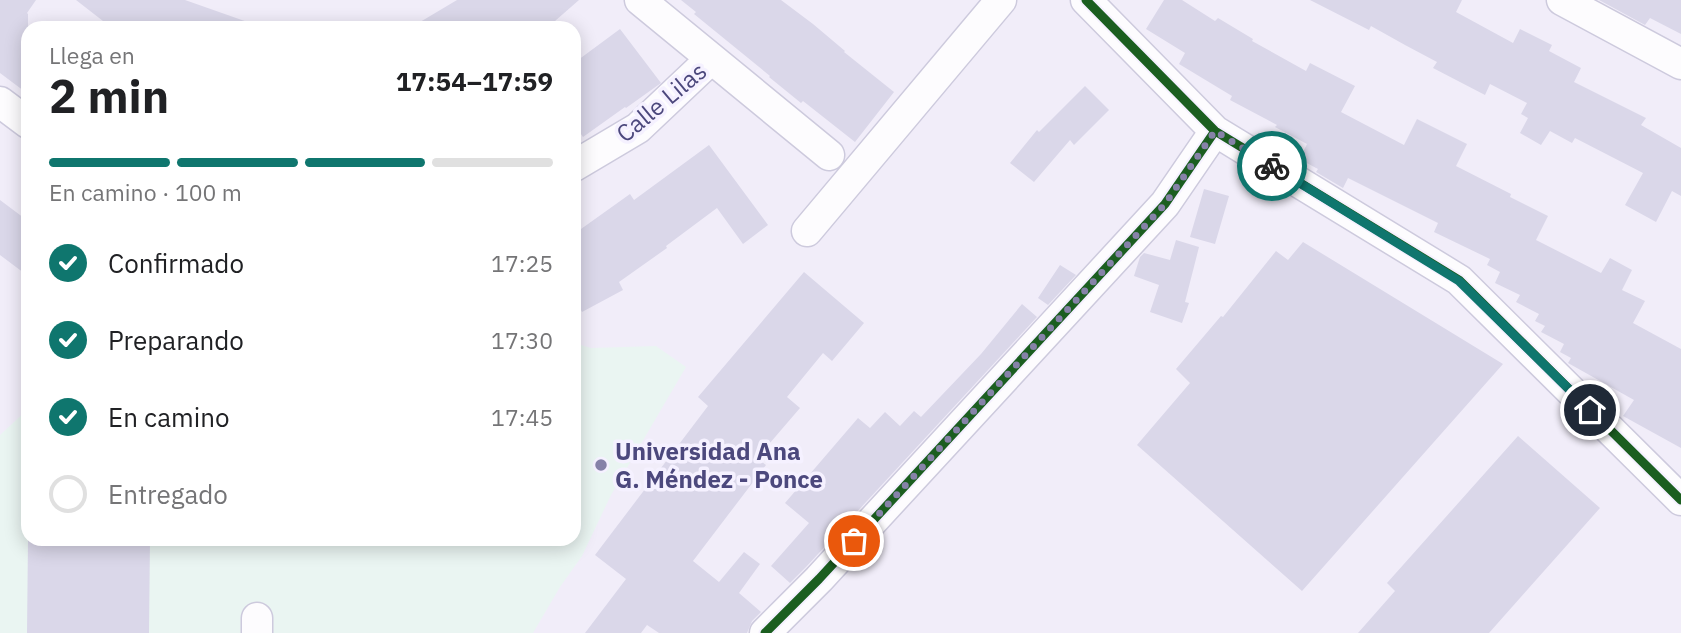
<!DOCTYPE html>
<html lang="es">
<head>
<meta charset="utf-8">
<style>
  :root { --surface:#fff; --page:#f6f6f6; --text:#202124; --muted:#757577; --line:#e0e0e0; --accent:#0f766e }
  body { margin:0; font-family:"IBM Plex Sans",sans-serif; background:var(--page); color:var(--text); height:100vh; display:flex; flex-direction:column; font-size:26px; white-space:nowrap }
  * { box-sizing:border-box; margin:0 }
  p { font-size:23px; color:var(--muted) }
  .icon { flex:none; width:38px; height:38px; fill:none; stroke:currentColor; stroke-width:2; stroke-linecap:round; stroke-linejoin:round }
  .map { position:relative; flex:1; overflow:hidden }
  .drawer { position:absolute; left:21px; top:21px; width:560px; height:525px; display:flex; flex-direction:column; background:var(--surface); border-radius:21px; box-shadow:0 4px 18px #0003 }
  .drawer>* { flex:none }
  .pin { position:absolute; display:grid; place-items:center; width:60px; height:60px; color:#fff; margin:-30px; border:4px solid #fff; border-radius:50%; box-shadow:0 2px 7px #0007 }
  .courier { position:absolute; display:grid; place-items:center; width:70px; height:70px; margin:-35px; border:5px solid #0f766e; border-radius:50%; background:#fff; color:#222; box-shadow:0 2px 9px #0007 }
  .summary em { font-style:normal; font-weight:800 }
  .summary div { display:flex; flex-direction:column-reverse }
  .summary { display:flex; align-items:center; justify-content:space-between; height:119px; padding:0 28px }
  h1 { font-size:46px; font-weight:800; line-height:52px }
  .bar { display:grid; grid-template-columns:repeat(4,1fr); gap:10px 7px; align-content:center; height:84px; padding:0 28px }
  .bar i { height:9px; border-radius:5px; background:var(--line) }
  .bar .active { background:var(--accent) }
  .bar p { grid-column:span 4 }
  ol { padding:0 28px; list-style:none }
  li { display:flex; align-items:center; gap:21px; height:77px }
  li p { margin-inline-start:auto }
  li .icon { padding:7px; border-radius:50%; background:var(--accent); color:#fff; stroke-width:4 }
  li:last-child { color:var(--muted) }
  li i { width:38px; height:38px; border:4px solid var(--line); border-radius:50% }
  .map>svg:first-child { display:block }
  .education { fill:#eaf5f2 }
  .building { fill:#dad7e9 }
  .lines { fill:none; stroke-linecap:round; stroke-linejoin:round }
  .street-casing { stroke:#cdcadd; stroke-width:33 }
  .street { stroke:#fdfcfe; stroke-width:30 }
  .cycleway-casing { stroke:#f5f1ff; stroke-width:13 }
  .cycleway { stroke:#1b5e20; stroke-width:9 }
  .done { stroke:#8682a8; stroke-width:7; stroke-dasharray:0 12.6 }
  .route { stroke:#0f766e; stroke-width:9 }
  .poi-dot { fill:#8682a8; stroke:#f5f1ff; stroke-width:2.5 }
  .labels { text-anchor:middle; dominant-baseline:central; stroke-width:7; stroke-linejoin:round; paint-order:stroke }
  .street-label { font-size:24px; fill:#4c487d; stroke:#f5f1ff }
  .poi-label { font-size:24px; font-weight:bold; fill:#4c487d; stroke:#f5f1ff; text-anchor:start }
</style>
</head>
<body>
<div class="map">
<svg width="1681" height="633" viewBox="0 0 1681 633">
  <rect width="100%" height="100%" fill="#f1edf9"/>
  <!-- education -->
  <path class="education" d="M 574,343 L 591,348 L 656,346 L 686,367 L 611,495 L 582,556 L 560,587 L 533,633 L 0,633 L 0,435 L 28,409 L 28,539 L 574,539 Z"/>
  <!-- building -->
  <path class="building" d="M 0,0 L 36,0 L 27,13 L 28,14 L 28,94 L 0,73 Z
    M 76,0 L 185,0 L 256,25 L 255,28 L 112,28 Z
    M 457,0 L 579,0 L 547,28 L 410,28 Z
    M 681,0 L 781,0 L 813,24 L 845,51 L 844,52 L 894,92 L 855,142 L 803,101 L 801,103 L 769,77 L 770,76 L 694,14 L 696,12 Z
    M 1164,0 L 1182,0 L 1215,21 L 1218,18 L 1253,39 L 1252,41 L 1306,71 L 1310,63 L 1355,86 L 1341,112 L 1404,145 L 1417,119 L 1467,144 L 1456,166 L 1511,194 L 1510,197 L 1548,216 L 1536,240 L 1601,273 L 1610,258 L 1632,270 L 1622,290 L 1645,301 L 1633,323 L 1681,349 L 1681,448 L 1623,416 L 1634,400 L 1568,363 L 1571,358 L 1560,352 L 1564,344 L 1541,332 L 1545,326 L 1535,321 L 1539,314 L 1516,302 L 1520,295 L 1495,283 L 1500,272 L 1487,265 L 1490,259 L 1434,232 L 1438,223 L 1348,178 L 1343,188 L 1316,172 L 1318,169 L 1303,161 L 1306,155 L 1302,154 L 1307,144 L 1275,127 L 1277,125 L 1230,100 L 1232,96 L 1179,64 L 1185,53 L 1146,29 Z
    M 1310,0 L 1462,0 L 1456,12 L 1513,43 L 1520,29 L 1552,45 L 1549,51 L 1581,68 L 1574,82 L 1646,118 L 1641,125 L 1681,148 L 1681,196 L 1672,191 L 1656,222 L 1625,205 L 1643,173 L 1575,138 L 1572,143 L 1550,131 L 1541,145 L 1520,133 L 1528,118 L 1521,114 L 1527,103 L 1490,84 L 1485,95 L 1433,68 L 1437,62 L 1405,45 L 1371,26 L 1369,30 Z
    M 1599,0 L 1681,0 L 1681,34 L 1650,18 L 1645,25 Z
    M 620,29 L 661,83 L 626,108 L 625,107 L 583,137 L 574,124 L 574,63 Z
    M 1085,86 L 1109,110 L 1074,145 L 1070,140 L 1034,182 L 1010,163 L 1037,130 L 1039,132 Z
    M 709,145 L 768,225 L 743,244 L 717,208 L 666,246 L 667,248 L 619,282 L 623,290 L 582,312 L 574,297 L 574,234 L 630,194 L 634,200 Z
    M 1204,189 L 1229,196 L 1215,244 L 1190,237 Z
    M 0,200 L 28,221 L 28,276 L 0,255 Z
    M 1176,240 L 1199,247 L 1185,302 L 1189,303 L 1182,323 L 1150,312 L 1159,285 L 1134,276 L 1140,257 L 1144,253 L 1170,260 Z
    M 1303,242 L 1503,364 L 1302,591 L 1137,445 L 1190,383 L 1176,369 L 1221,316 L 1223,317 L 1276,251 L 1288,260 Z
    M 1060,265 L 1076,275 L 1048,305 L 1038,298 Z
    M 804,272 L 864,323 L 832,361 L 823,353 L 787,397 L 800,408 L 757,458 L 766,465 L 693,561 L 719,582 L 744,552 L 760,564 L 739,593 L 761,612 L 752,621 L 747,633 L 659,633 L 647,625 L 641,633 L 585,633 L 626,579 L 595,555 L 708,406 L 698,397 Z
    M 1022,304 L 1037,317 L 806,567 L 790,583 L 771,566 L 809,523 L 785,503 L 858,418 L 870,428 L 885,412 L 900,426 L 914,411 L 921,417 L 981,354 Z
    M 1518,436 L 1600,508 L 1489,633 L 1358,633 L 1395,591 L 1387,583 Z
    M 28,539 L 150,539 L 149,633 L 27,633 Z"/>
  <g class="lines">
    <!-- street casing -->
    <g class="street-casing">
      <path id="street" d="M 640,0 L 829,155
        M 1086,0 L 1215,131 L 1459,280 L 1681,500
        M 1562,0 L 1681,64
        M 0,102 L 28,123
        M 574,166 L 638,128 L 711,59
        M 807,231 L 1001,0
        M 257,618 L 257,633
        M 765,633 L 819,579 L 1165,204 L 1215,131"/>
    </g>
    <!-- street -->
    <use href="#street" class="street"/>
    <!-- cycleway casing -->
    <g class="cycleway-casing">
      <path id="cycleway" d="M 1086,0 L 1215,131 L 1459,280 L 1681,500
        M 765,633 L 819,579 L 1165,204 L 1215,131"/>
    </g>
    <!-- cycleway -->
    <use href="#cycleway" class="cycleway"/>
  </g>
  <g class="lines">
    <!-- done -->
    <path class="done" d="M 854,541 L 1165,204 L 1215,131 L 1272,166"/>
    <!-- route -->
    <path class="route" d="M 1272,166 L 1459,281 L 1590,410"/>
  </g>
  <!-- markers -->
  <circle class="poi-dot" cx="601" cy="465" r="7"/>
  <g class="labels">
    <!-- street labels -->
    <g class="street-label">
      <text transform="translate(661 102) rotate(-40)">Calle Lilas</text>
    </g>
    <!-- poi labels -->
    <g class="poi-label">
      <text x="615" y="451">Universidad Ana<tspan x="615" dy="28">G. Méndez - Ponce</tspan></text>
    </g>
  </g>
</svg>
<div class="pin" style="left:854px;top:541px;background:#ea580c"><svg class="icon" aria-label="bag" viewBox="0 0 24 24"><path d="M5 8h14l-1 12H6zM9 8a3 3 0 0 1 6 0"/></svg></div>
<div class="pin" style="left:1590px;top:410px;background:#1f2937"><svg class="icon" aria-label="home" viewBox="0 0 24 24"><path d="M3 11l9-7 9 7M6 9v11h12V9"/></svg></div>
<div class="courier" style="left:1272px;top:166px"><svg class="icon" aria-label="bike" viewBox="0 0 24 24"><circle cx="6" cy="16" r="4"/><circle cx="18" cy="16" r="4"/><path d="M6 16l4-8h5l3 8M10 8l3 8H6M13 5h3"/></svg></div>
<section class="drawer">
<div class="summary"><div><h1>2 min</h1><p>Llega en</p></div><em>17:54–17:59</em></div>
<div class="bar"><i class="active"></i><i class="active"></i><i class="active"></i><i></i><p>En camino · 100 m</p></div>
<ol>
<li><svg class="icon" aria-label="check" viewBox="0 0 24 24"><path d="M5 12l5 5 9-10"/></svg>Confirmado<p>17:25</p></li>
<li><svg class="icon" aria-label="check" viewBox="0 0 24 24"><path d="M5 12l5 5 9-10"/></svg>Preparando<p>17:30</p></li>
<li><svg class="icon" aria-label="check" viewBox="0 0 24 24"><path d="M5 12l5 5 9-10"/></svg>En camino<p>17:45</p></li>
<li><i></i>Entregado</li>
</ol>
</section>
</div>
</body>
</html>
